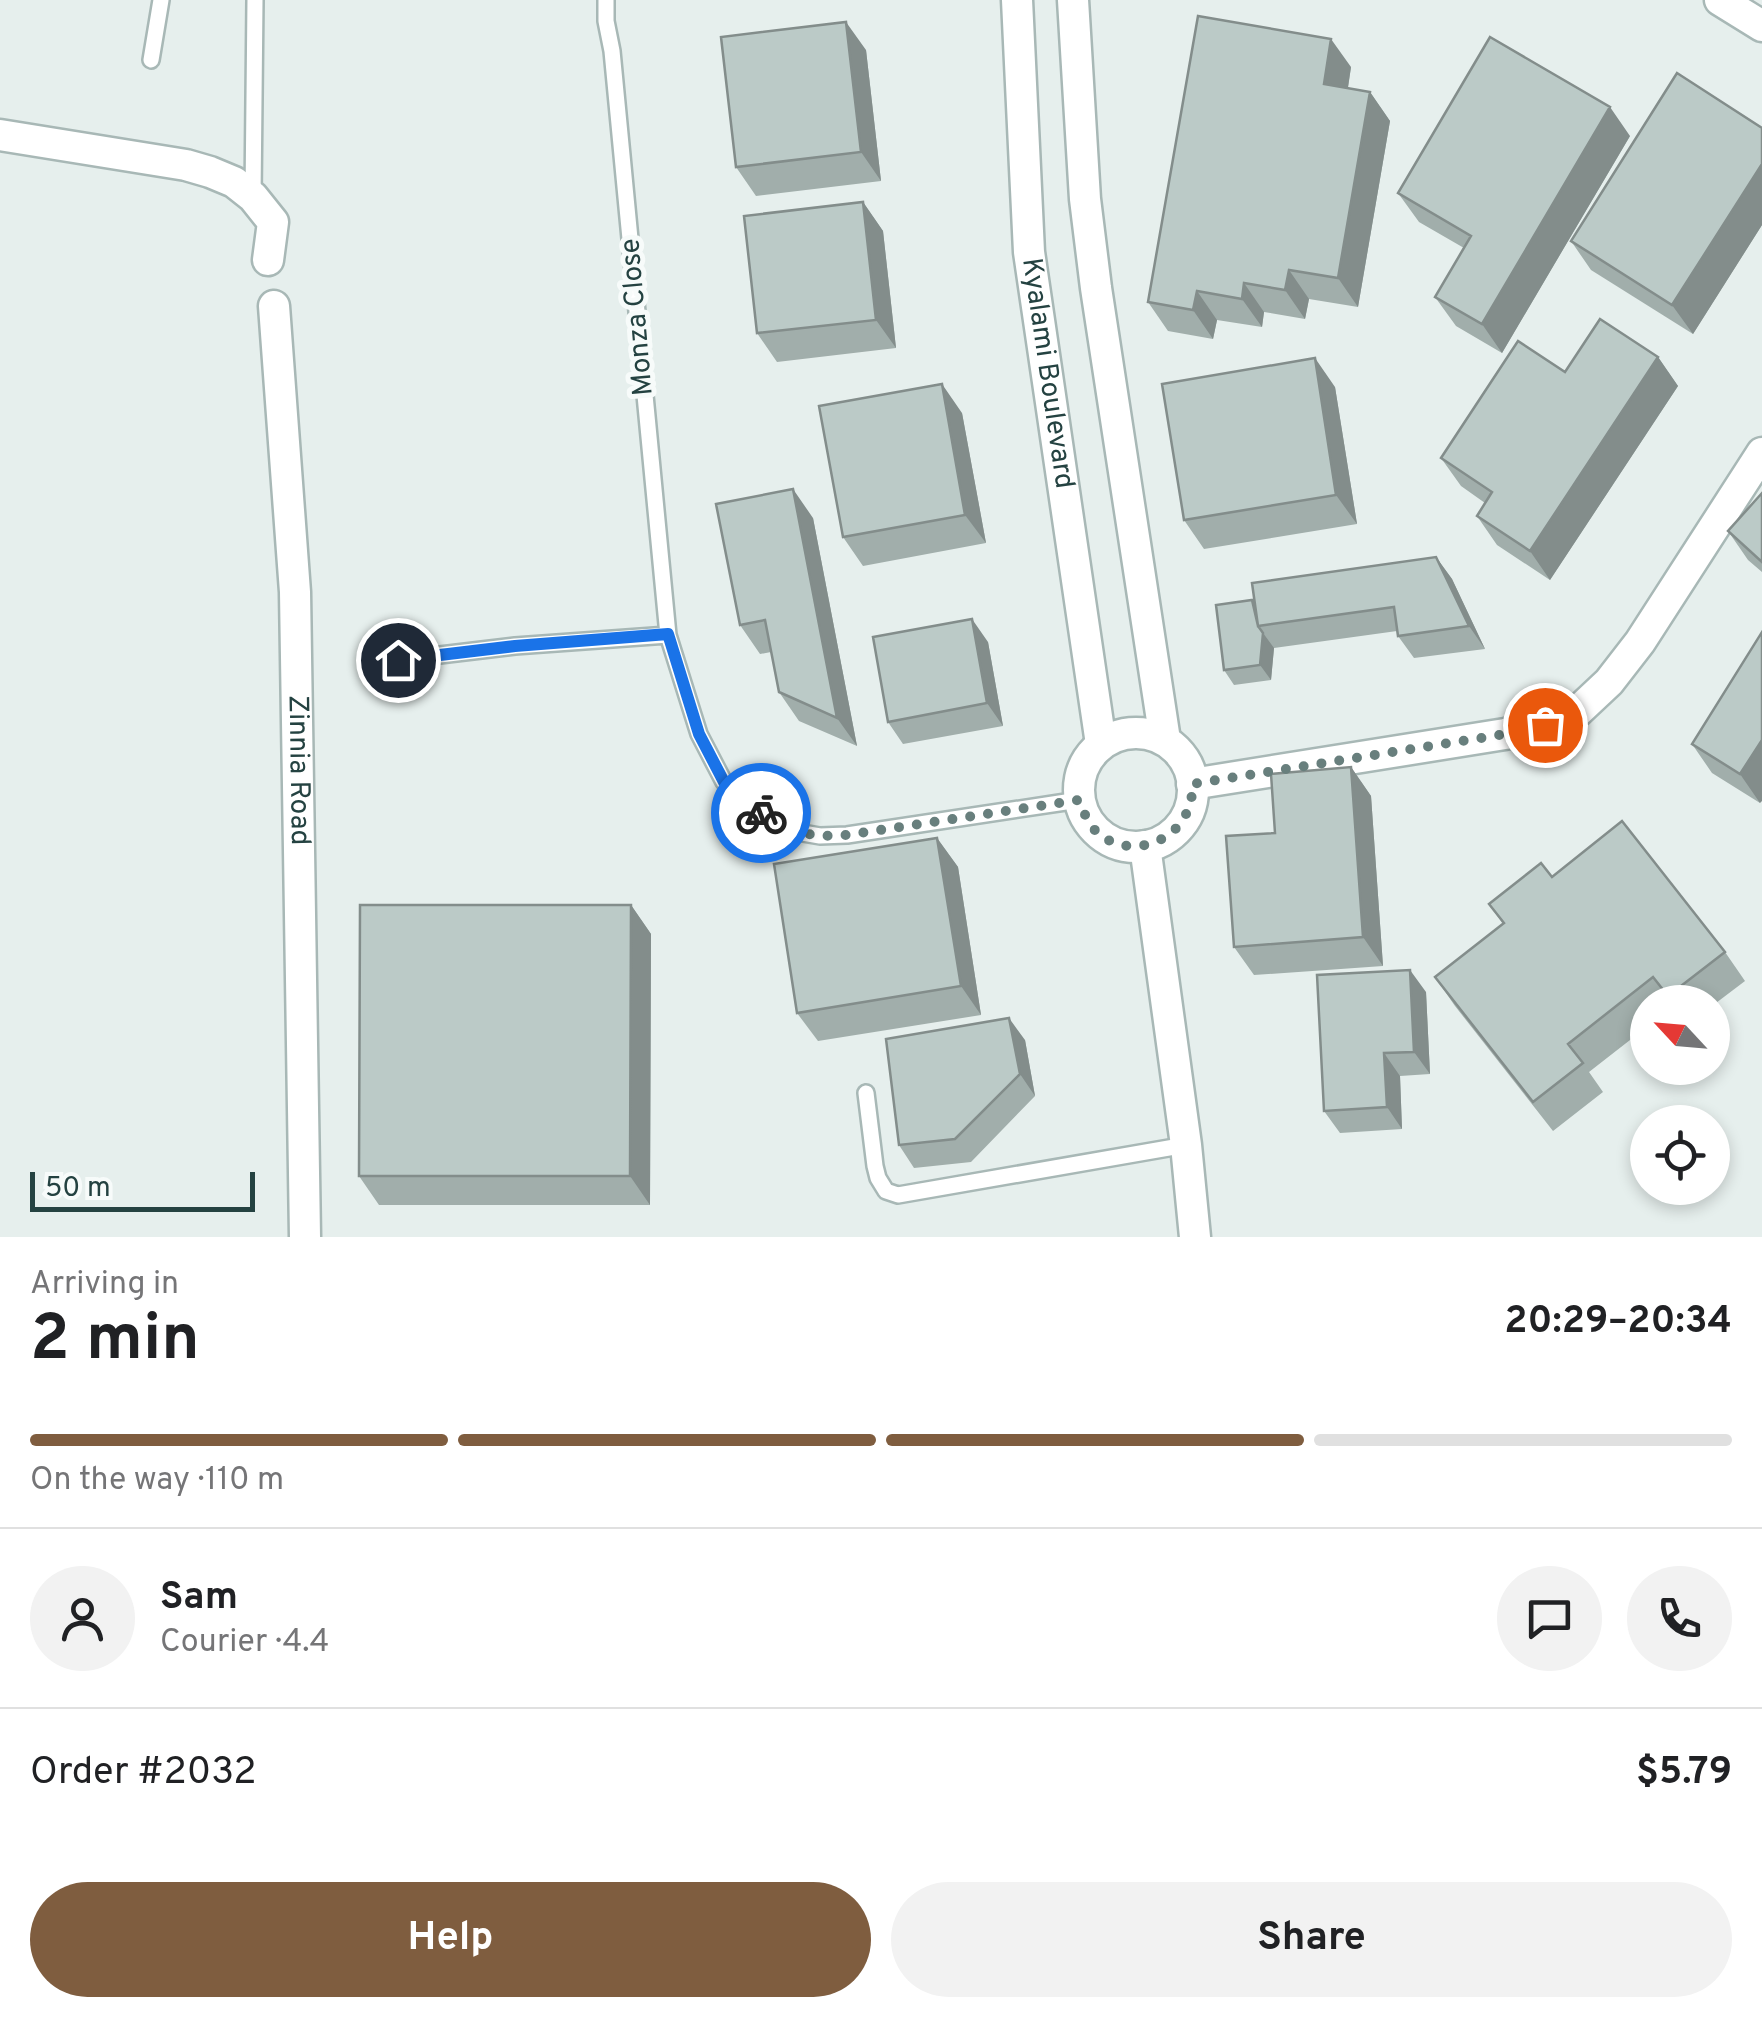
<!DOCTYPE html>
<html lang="en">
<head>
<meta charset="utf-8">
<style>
  :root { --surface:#fff; --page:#f2f2f2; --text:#202124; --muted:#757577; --line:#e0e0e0; --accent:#7f5d3f }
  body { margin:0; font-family:Overpass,sans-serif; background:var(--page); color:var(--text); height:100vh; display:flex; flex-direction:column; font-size:38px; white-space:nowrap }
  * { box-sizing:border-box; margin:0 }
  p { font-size:32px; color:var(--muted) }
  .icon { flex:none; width:55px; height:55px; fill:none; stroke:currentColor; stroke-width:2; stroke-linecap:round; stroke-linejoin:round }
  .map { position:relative; height:1237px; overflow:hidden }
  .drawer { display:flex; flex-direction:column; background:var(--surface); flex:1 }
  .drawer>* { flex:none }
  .needle { width:65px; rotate:296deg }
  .controls { position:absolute; left:1630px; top:985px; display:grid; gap:20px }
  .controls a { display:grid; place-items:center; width:100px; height:100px; border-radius:50%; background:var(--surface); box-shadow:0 5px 15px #0003; font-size:50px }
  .scale { position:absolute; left:30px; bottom:25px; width:225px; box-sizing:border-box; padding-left:10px; border:5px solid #244241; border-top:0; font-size:28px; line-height:35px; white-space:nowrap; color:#244241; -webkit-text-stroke:8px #f7fbfa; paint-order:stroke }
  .pin { position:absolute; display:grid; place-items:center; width:85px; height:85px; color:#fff; margin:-42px; border:5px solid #fff; border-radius:50%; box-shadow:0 2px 10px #0007 }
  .courier { position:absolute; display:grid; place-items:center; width:100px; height:100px; margin:-50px; border:8px solid #1a73e8; border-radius:50%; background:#fff; color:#222; box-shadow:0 2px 12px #0007 }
  .summary em { font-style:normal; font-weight:700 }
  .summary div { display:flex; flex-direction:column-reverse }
  .summary { display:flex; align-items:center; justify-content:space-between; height:170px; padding:0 30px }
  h1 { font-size:65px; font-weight:700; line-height:75px }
  .bar { display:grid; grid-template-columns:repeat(4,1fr); gap:15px 10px; align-content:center; height:120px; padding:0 30px }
  .bar i { height:12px; border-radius:8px; background:var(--line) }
  .bar .active { background:var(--accent) }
  .bar p { grid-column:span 4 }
  .line { display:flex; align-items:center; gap:25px; padding:0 30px; border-top:2px solid var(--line) }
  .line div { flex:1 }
  .round { display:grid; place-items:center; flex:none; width:105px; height:105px; border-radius:52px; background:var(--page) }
  .button { display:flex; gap:20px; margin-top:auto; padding:20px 30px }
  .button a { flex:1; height:115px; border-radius:60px; background:var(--accent); color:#fff; font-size:40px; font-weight:700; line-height:115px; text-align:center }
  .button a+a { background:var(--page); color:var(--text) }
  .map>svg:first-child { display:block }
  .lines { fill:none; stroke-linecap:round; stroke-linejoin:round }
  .service-casing { stroke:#a8b8b6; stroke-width:20 }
  .minor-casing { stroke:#a8b8b6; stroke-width:35 }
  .service { stroke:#fff; stroke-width:15 }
  .minor { stroke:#fff; stroke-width:30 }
  .wall { fill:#a1aeab }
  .shaded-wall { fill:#838d8b }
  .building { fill:#bbcac7; stroke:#838d8b; stroke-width:2.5 }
  .done { stroke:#687f7d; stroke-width:10; stroke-dasharray:0 18 }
  .route { stroke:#1a73e8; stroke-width:12 }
  .labels { text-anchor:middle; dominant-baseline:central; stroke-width:10; stroke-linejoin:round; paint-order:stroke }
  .street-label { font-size:28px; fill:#244241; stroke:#f7fbfa }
</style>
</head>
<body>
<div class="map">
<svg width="1762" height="1237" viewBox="0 0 1762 1237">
  <rect width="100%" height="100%" fill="#e6efed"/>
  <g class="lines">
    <!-- service casing -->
    <g class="service-casing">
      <path id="service" d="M 606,0 L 606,21 L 612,51 L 668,635 L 699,734 L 724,782 L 759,812 L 791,831 L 820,836 L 847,835 L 1079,800
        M 151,60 L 161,0
        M 253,197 L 255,0
        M 398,660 L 515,646 L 668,635
        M 866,1093 L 875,1166 L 878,1178 L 886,1191 L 898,1195 L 1186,1145"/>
    </g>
    <!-- minor casing -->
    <g class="minor-casing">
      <g id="minor">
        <path id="s1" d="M 1017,0 L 1029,252 L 1101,744"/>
        <path d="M 1073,0 L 1085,199 L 1096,288 L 1165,740"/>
        <path d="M 1720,0 L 1762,26"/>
        <path d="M 0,135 L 186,165 L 210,172 L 234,182 L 253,197 L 273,222 L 268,260"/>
        <path id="s2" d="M 274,306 L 295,592 L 305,1237"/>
        <circle cx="1136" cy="790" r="57"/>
        <path d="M 1192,784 L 1505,734 L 1545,725 L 1577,712 L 1609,682 L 1640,642 L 1762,453"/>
        <path d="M 1145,846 L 1186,1145 L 1195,1237"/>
      </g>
    </g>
    <!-- service -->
    <use href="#service" class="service"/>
    <!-- minor -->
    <use href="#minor" class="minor"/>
  </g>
  <!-- wall -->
  <path class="wall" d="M 866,50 L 881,181 L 756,196 L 736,167 Z
    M 1351,67 L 1348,88 L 1370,92 L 1390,121 L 1358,307 L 1309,299 L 1305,319 L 1264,312 L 1262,327 L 1217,320 L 1213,339 L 1168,331 L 1148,302 Z
    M 1762,128 L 1762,225 L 1693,334 L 1591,270 L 1571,241 Z
    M 1630,136 L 1502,353 L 1456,326 L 1435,297 L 1464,248 L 1419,222 L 1398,193 Z
    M 863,202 L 883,231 L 896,348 L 777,362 L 757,333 Z
    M 1658,357 L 1678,386 L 1550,580 L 1497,545 L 1477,516 L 1485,503 L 1461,486 L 1441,458 L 1565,372 Z
    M 1335,387 L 1357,524 L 1204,549 L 1184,520 Z
    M 962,413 L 986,543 L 863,566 L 843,537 Z
    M 1762,493 L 1762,572 L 1748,560 L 1728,531 Z
    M 813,518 L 857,746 L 799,721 L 779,692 L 771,652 L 760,654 L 740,625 Z
    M 1436,557 L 1452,579 L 1485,649 L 1414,658 L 1398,636 L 1397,631 L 1274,648 L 1271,680 L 1234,685 L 1224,670 L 1252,600 L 1255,604 Z
    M 1762,632 L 1760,803 L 1712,773 L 1692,744 Z
    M 988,642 L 1003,726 L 903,744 L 888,722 Z
    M 1351,767 L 1371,796 L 1383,966 L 1254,975 L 1234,947 L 1275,833 Z
    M 937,838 L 958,867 L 981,1015 L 818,1041 L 797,1013 Z
    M 1552,877 L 1725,952 L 1745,981 L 1712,1006 L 1712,1002 L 1648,1002 L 1648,1026 L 1589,1072 L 1603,1092 L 1553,1131 L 1455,1006 L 1435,977 L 1503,924 L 1489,904 Z
    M 631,905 L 651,934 L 650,1205 L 379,1205 L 359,1176 Z
    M 1426,992 L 1430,1074 L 1400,1076 L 1402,1129 L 1340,1133 L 1324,1111 Z
    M 1025,1040 L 1035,1096 L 971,1162 L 914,1168 L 899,1145 Z"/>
  <!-- shaded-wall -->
  <path class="shaded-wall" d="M 846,22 L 866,50 L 881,181 L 861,152 Z
    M 1331,39 L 1351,67 L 1344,113 L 1324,84 Z
    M 1370,92 L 1390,121 L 1358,307 L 1338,278 Z
    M 1610,107 L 1630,136 L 1502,353 L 1482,324 Z
    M 1762,164 L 1762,225 L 1693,334 L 1672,305 Z
    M 863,202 L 883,231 L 896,348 L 876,320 Z
    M 1289,270 L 1309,299 L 1305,319 L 1285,290 Z
    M 1244,283 L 1264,312 L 1262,327 L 1242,299 Z
    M 1197,291 L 1217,320 L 1213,339 L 1193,310 Z
    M 1658,357 L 1678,386 L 1550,580 L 1530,551 Z
    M 1315,358 L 1335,387 L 1357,524 L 1336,495 Z
    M 942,384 L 962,413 L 986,543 L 965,515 Z
    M 793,489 L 813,518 L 857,746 L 837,718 Z
    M 1436,557 L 1452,579 L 1485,649 L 1469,626 Z
    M 972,619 L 988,642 L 1003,726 L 987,703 Z
    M 1263,633 L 1274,648 L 1271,680 L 1260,665 Z
    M 1762,740 L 1762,801 L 1760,803 L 1740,774 Z
    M 1351,767 L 1371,796 L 1383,966 L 1363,937 Z
    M 937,838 L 958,867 L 981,1015 L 961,986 Z
    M 631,905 L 651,934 L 650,1205 L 630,1176 Z
    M 1410,970 L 1426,992 L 1430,1074 L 1414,1052 Z
    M 1009,1018 L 1025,1040 L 1035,1096 L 1020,1074 Z
    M 1384,1053 L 1400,1076 L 1402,1129 L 1387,1107 Z"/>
  <!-- building -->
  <path class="building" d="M 1198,16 L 1331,39 L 1324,84 L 1370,92 L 1338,278 L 1289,270 L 1285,290 L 1244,283 L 1242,299 L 1197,291 L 1193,310 L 1148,302 Z
    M 846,22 L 861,152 L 736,167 L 721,37 Z
    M 1490,37 L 1610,107 L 1482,324 L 1435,297 L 1471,236 L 1398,193 Z
    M 1677,73 L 1762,128 L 1762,164 L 1672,305 L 1571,241 Z
    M 863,202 L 876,320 L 757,333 L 744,216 Z
    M 1600,319 L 1658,357 L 1530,551 L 1477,516 L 1492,492 L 1441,458 L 1518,341 L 1565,372 Z
    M 1315,358 L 1336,495 L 1184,520 L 1162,384 Z
    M 942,384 L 965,515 L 843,537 L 819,406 Z
    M 793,489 L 837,718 L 779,692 L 765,620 L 740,625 L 716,504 Z
    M 1762,493 L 1762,562 L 1728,531 Z
    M 1436,557 L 1469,626 L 1398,636 L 1394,607 L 1258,626 L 1252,583 Z
    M 1252,600 L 1258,626 L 1263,633 L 1260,665 L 1224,670 L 1216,605 Z
    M 972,619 L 987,703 L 888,722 L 873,637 Z
    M 1762,632 L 1762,740 L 1740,774 L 1692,744 Z
    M 1351,767 L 1363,937 L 1234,947 L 1226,836 L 1275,833 L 1271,774 Z
    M 1622,821 L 1725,952 L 1668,996 L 1653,977 L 1568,1044 L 1583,1063 L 1533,1102 L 1435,977 L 1504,923 L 1489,904 L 1541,863 L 1552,877 Z
    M 937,838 L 961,986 L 797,1013 L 774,864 Z
    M 360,905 L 631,905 L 630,1176 L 359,1176 Z
    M 1410,970 L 1414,1052 L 1384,1053 L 1387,1107 L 1324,1111 L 1317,975 Z
    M 1009,1018 L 1020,1074 L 955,1139 L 899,1145 L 886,1039 Z"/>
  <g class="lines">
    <!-- done -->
    <path class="done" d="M 761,813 L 791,831 L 820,836 L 847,835 L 1079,800 C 1083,810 1086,819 1093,828 C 1119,858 1169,849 1186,814 C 1192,804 1192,795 1192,784 L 1506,734 L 1545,725"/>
    <!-- route -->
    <path class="route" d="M 398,660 L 515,646 L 668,634 L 699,734 L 724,782 L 761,813"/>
  </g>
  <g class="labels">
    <!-- street labels -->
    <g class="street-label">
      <text transform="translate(638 317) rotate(-95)">Monza Close</text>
      <text stroke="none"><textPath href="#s1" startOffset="375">Kyalami Boulevard</textPath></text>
      <text stroke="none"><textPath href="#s2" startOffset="465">Zinnia Road</textPath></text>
    </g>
  </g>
</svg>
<div class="controls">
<a><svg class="needle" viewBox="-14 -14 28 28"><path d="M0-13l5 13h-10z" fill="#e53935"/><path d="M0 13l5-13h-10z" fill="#757577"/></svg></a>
<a><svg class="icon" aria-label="locate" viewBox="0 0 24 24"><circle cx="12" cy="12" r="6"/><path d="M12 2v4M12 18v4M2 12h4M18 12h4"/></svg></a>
</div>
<div class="scale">50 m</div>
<div class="pin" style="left:1545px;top:725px;background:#ea580c"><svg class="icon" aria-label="bag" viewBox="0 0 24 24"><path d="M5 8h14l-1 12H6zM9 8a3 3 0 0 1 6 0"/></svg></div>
<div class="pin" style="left:398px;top:660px;background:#1f2937"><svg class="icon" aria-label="home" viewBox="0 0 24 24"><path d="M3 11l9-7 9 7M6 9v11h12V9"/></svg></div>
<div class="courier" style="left:761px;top:813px"><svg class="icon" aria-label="bike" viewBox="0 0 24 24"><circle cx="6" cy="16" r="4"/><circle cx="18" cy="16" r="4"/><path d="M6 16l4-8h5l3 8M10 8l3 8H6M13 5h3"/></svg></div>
</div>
<section class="drawer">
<div class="summary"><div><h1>2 min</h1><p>Arriving in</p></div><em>20:29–20:34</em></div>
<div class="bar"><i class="active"></i><i class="active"></i><i class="active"></i><i></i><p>On the way · 110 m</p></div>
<div class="line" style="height:180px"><a class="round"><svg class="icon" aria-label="person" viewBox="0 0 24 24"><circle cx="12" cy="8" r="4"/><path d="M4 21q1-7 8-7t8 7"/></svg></a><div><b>Sam</b><p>Courier · 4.4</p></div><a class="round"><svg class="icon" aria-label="chat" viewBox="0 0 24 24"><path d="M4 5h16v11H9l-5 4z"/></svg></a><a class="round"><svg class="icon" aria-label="phone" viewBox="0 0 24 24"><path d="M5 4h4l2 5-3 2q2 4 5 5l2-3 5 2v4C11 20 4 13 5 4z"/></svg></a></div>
<div class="line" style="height:130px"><div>Order #2032</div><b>$5.79</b></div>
<div class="button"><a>Help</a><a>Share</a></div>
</section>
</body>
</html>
